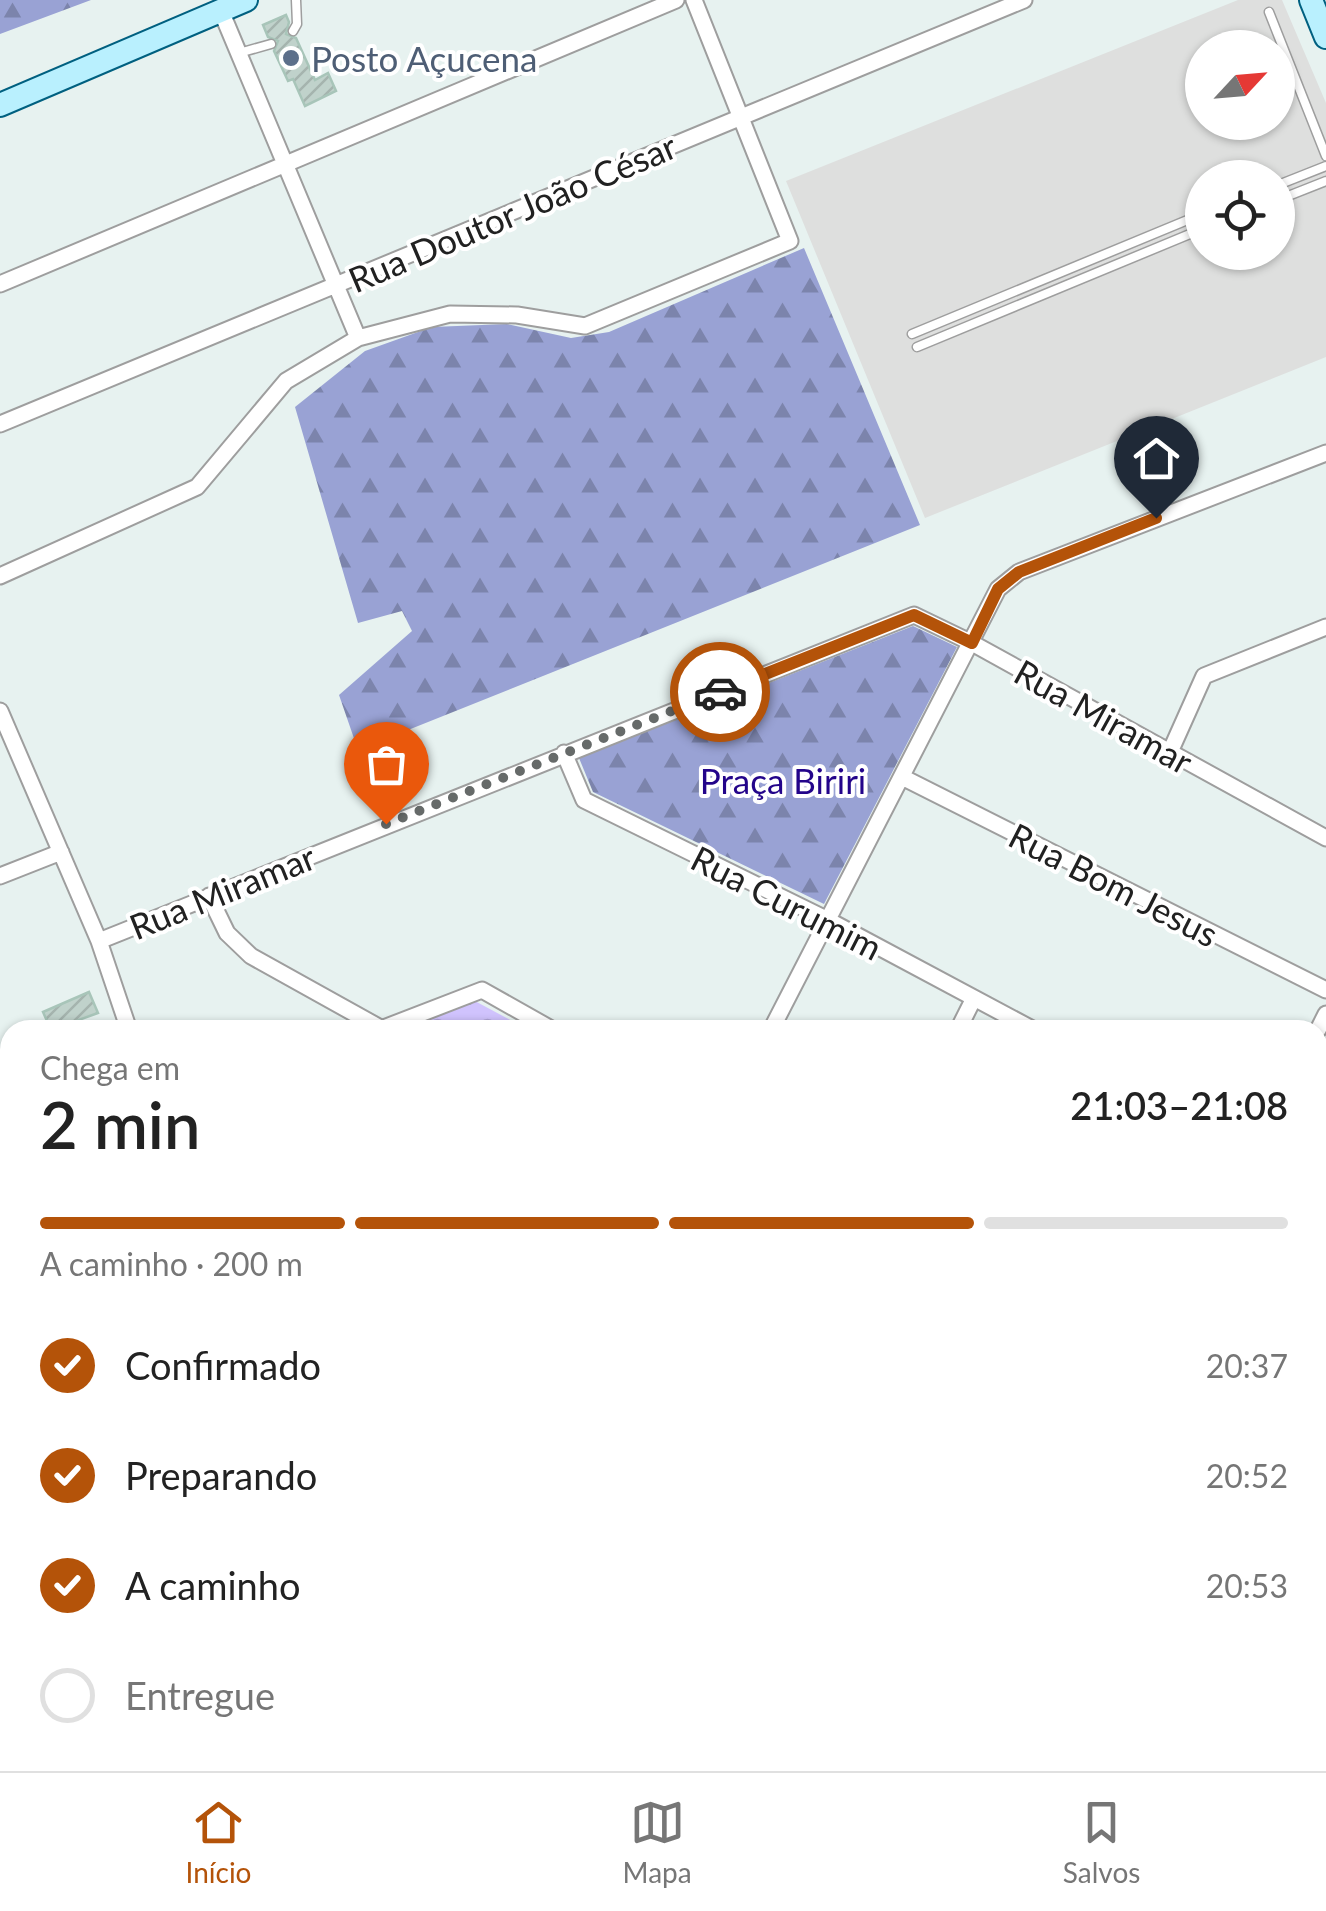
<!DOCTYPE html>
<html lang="pt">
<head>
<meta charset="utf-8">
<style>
  :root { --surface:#fff; --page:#f2f2f2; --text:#222; --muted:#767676; --line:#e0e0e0; --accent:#b45309 }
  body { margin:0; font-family:Lato,sans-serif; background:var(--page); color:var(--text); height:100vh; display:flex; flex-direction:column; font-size:38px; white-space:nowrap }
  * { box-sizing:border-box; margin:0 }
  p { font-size:32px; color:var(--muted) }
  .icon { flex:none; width:55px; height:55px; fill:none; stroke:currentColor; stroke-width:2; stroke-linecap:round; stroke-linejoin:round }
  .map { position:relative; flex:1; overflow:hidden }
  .side { position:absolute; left:0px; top:1020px; width:1328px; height:752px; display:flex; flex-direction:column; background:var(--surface); border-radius:30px 30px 0 0; box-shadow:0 2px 8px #0004 }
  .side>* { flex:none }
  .needle { width:65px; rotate:64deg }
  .fabs { position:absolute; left:1185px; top:30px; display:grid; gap:20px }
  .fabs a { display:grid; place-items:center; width:110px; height:110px; border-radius:50%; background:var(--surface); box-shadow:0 2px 8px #0004; font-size:50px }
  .pin { position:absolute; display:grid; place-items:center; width:85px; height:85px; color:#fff; margin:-102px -42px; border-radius:50% 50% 50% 0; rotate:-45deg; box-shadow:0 0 10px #0007 }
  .pin .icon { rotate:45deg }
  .courier { position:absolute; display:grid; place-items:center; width:100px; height:100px; margin:-50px; border:8px solid #b45309; border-radius:50%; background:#fff; color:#222; box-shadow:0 2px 12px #0007 }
  .head em { font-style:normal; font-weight:600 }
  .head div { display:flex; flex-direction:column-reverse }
  .head { display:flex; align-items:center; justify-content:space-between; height:170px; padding:0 40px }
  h1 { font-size:65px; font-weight:600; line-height:75px }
  .bar { display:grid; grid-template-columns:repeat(4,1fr); gap:15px 10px; align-content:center; height:120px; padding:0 40px }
  .bar i { height:12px; border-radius:8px; background:var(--line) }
  .bar .on { background:var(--accent) }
  .bar p { grid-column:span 4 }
  ol { padding:0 40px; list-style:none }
  li { display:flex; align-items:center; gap:30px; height:110px }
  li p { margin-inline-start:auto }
  li .icon { padding:10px; border-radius:50%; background:var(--accent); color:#fff; stroke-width:4 }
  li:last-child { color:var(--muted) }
  li i { width:55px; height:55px; border:5px solid var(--line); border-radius:50% }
  .menu { display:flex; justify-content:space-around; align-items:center; height:140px; border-top:2px solid var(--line); background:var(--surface); font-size:28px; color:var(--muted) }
  .menu a { display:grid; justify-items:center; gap:5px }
  .menu .on { color:var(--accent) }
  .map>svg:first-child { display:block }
  .residential { fill:#dedfde; fill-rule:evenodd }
  .education { fill:#e3fbff }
  .forest { fill:url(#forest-firs) }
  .park { fill:url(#park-crowns) }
  .building { fill:url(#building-hatch); stroke:#a8c5b9; stroke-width:2.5 }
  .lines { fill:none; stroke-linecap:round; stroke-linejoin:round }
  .service-casing { stroke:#9e9e9e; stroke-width:11 }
  .minor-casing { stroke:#9e9e9e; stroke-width:19 }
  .tertiary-casing { stroke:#9e9e9e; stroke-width:24 }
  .secondary-casing { stroke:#006080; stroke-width:26 }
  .service { stroke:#fff; stroke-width:8 }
  .minor { stroke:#fff; stroke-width:15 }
  .tertiary { stroke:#fff; stroke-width:20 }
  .secondary { stroke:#b9f0fe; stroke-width:22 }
  .done { stroke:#666a69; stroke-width:10; stroke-dasharray:0 18 }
  .route { stroke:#b45309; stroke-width:12 }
  .service-dot { fill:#5c6f8a; stroke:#fff; stroke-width:4 }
  .labels { text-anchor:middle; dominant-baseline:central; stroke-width:8; stroke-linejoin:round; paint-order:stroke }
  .service-label { font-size:35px; fill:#4e5e75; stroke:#fff; text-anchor:start }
  .street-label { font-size:35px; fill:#212121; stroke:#fff }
  .park-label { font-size:35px; fill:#23048a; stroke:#fff }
</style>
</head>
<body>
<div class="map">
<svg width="1326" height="1771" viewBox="0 0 1326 1771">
  <defs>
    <pattern id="forest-firs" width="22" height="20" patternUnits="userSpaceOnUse" patternTransform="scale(2.5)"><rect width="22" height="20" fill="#99a2d4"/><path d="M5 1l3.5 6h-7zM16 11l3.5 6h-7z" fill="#7c84ac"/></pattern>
    <pattern id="park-crowns" width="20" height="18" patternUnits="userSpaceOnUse" patternTransform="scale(2.5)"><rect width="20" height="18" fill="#d0c3fd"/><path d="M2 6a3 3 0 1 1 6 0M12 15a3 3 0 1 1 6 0" fill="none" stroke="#b2a7d9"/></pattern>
    <pattern id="building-hatch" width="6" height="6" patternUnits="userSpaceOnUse" patternTransform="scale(2.5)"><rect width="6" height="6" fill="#c0d2cb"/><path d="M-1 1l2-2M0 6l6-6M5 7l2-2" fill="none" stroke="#a5b4ae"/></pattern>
  </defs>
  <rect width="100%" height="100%" fill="#e7f2f0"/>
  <!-- residential -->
  <path class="residential" d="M 1238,0 L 1282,0 L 1326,103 L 1326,357 L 925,518 L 786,181 ZM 1202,48 L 1278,48 L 1278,122 L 1202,122 ZM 1202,178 L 1278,178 L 1278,252 L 1202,252 Z"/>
  <!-- education -->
  <path class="education" d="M 1318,1204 L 1326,1209 L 1326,1483 L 1318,1478 Z"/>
  <!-- forest -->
  <path class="forest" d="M 0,0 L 91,0 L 0,34 Z
    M 804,248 L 920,525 L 358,750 L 339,695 L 412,631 L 402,611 L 358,623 L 295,407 L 365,351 L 432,327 L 507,324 L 571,338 L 609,332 Z
    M 913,626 L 957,647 L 824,904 L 593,792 L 579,758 Z"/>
  <!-- park -->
  <path class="park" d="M 473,1000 L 529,1030 L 421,1030 L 412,1025 Z"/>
  <!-- building -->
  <path class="building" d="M 286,15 L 289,22 L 286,34 L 296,38 L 315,80 L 328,73 L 336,91 L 305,106 L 293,79 L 288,81 L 274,51 L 278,41 L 268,37 L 263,25 Z
    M 89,992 L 98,1013 L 51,1030 L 43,1012 Z"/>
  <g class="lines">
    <!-- service casing -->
    <g class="service-casing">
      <path id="service" d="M 1269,12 L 1326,156
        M 293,31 L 297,24 L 296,0
        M 239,53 L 271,44
        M 1278,185 L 1326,166
        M 1278,200 L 1326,181
        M 912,334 L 1202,214
        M 917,347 L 1202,229
        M 676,1762 L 679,1771
        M 700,1771 L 722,1762
        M 951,1771 L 973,1762"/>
    </g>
    <!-- minor casing -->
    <g class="minor-casing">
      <path id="minor" d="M 221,11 L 358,338
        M 0,284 L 676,0
        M 0,424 L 1024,0
        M 0,576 L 197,487 L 286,381 L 358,338 L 450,314 L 517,315 L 585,326 L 790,241 L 694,0
        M 0,711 L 99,941 L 129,1030
        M 1170,752 L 1204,676 L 1326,627
        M 564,753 L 584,800 L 828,920 L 1034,1030
        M 902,777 L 1326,990
        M 0,876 L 61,852
        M 209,896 L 227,933 L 251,956 L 384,1030
        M 99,941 L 914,615 L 972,643 L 1326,838
        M 381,1029 L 482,990 L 553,1030
        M 771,1030 L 998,589 L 1019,572 L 1326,453
        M 958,1030 L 974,998
        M 1318,1030 L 1326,1014
        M 1318,1181 L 1326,1186
        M 0,1411 L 10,1407
        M 1318,1510 L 1326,1515
        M 0,1594 L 10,1590
        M 1044,1762 L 1048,1771"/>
    </g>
    <!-- tertiary casing -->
    <g class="tertiary-casing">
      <path id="tertiary" d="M 0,1284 L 10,1309
        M 1318,1739 L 1326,1735
        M 418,1762 L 421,1771
        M 1235,1771 L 1257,1762"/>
    </g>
    <!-- secondary casing -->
    <g class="secondary-casing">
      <path id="secondary" d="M 1311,0 L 1326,37
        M 0,105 L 246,0"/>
    </g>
    <!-- service -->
    <use href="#service" class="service"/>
    <!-- minor -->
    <use href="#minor" class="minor"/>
    <!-- tertiary -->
    <use href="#tertiary" class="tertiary"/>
    <!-- secondary -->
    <use href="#secondary" class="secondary"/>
  </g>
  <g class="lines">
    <!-- done -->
    <path class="done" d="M 386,824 L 720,692"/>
    <!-- route -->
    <path class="route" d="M 720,692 L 914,615 L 972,643 L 998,589 L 1019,572 L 1156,518"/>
  </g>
  <!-- markers -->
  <circle class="service-dot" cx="291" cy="58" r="10"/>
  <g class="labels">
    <!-- service labels -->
    <g class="service-label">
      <text x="311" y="58">Posto Açucena</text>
    </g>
    <!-- street labels -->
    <g class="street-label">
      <text transform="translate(512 212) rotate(-23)">Rua Doutor João César</text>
      <text transform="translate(1104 716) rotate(29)">Rua Miramar</text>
      <text transform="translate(1114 884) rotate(27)">Rua Bom Jesus</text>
      <text transform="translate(222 891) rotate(-22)">Rua Miramar</text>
      <text transform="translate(787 902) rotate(27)">Rua Curumim</text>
    </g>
    <!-- park labels -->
    <g class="park-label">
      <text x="783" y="780">Praça Biriri</text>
    </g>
  </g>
</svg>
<div class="fabs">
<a><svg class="needle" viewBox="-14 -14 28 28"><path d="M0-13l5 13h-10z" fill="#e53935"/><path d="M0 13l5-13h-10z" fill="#767676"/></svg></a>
<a><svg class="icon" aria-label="locate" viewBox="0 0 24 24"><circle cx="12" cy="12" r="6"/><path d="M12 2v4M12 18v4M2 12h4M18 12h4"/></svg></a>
</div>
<div class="pin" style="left:386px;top:824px;background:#ea580c"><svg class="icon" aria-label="bag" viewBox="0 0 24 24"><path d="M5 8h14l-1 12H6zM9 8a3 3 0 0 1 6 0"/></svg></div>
<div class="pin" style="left:1156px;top:518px;background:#1f2937"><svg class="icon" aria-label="home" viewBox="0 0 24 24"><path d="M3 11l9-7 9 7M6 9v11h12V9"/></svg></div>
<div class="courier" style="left:720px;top:692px"><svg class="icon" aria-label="car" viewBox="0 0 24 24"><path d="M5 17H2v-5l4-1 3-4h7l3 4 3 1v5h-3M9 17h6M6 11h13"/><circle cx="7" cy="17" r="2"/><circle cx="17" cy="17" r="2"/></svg></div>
<section class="side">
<div class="head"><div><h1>2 min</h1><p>Chega em</p></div><em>21:03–21:08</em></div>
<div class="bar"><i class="on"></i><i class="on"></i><i class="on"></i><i></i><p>A caminho · 200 m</p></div>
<ol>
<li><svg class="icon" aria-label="check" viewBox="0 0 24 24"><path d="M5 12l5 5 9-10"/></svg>Confirmado<p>20:37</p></li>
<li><svg class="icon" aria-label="check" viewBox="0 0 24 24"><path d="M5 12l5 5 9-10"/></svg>Preparando<p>20:52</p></li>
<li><svg class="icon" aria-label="check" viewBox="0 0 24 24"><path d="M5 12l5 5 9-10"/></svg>A caminho<p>20:53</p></li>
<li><i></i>Entregue</li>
</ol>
</section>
</div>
<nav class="menu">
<a class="on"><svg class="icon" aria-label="home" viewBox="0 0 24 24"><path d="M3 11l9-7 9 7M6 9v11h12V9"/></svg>Início</a>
<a><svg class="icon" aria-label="map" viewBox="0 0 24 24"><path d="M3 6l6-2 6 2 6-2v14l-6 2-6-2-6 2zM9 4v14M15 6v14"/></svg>Mapa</a>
<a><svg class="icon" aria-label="saved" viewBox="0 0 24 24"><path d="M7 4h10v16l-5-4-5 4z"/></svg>Salvos</a>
</nav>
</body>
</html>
